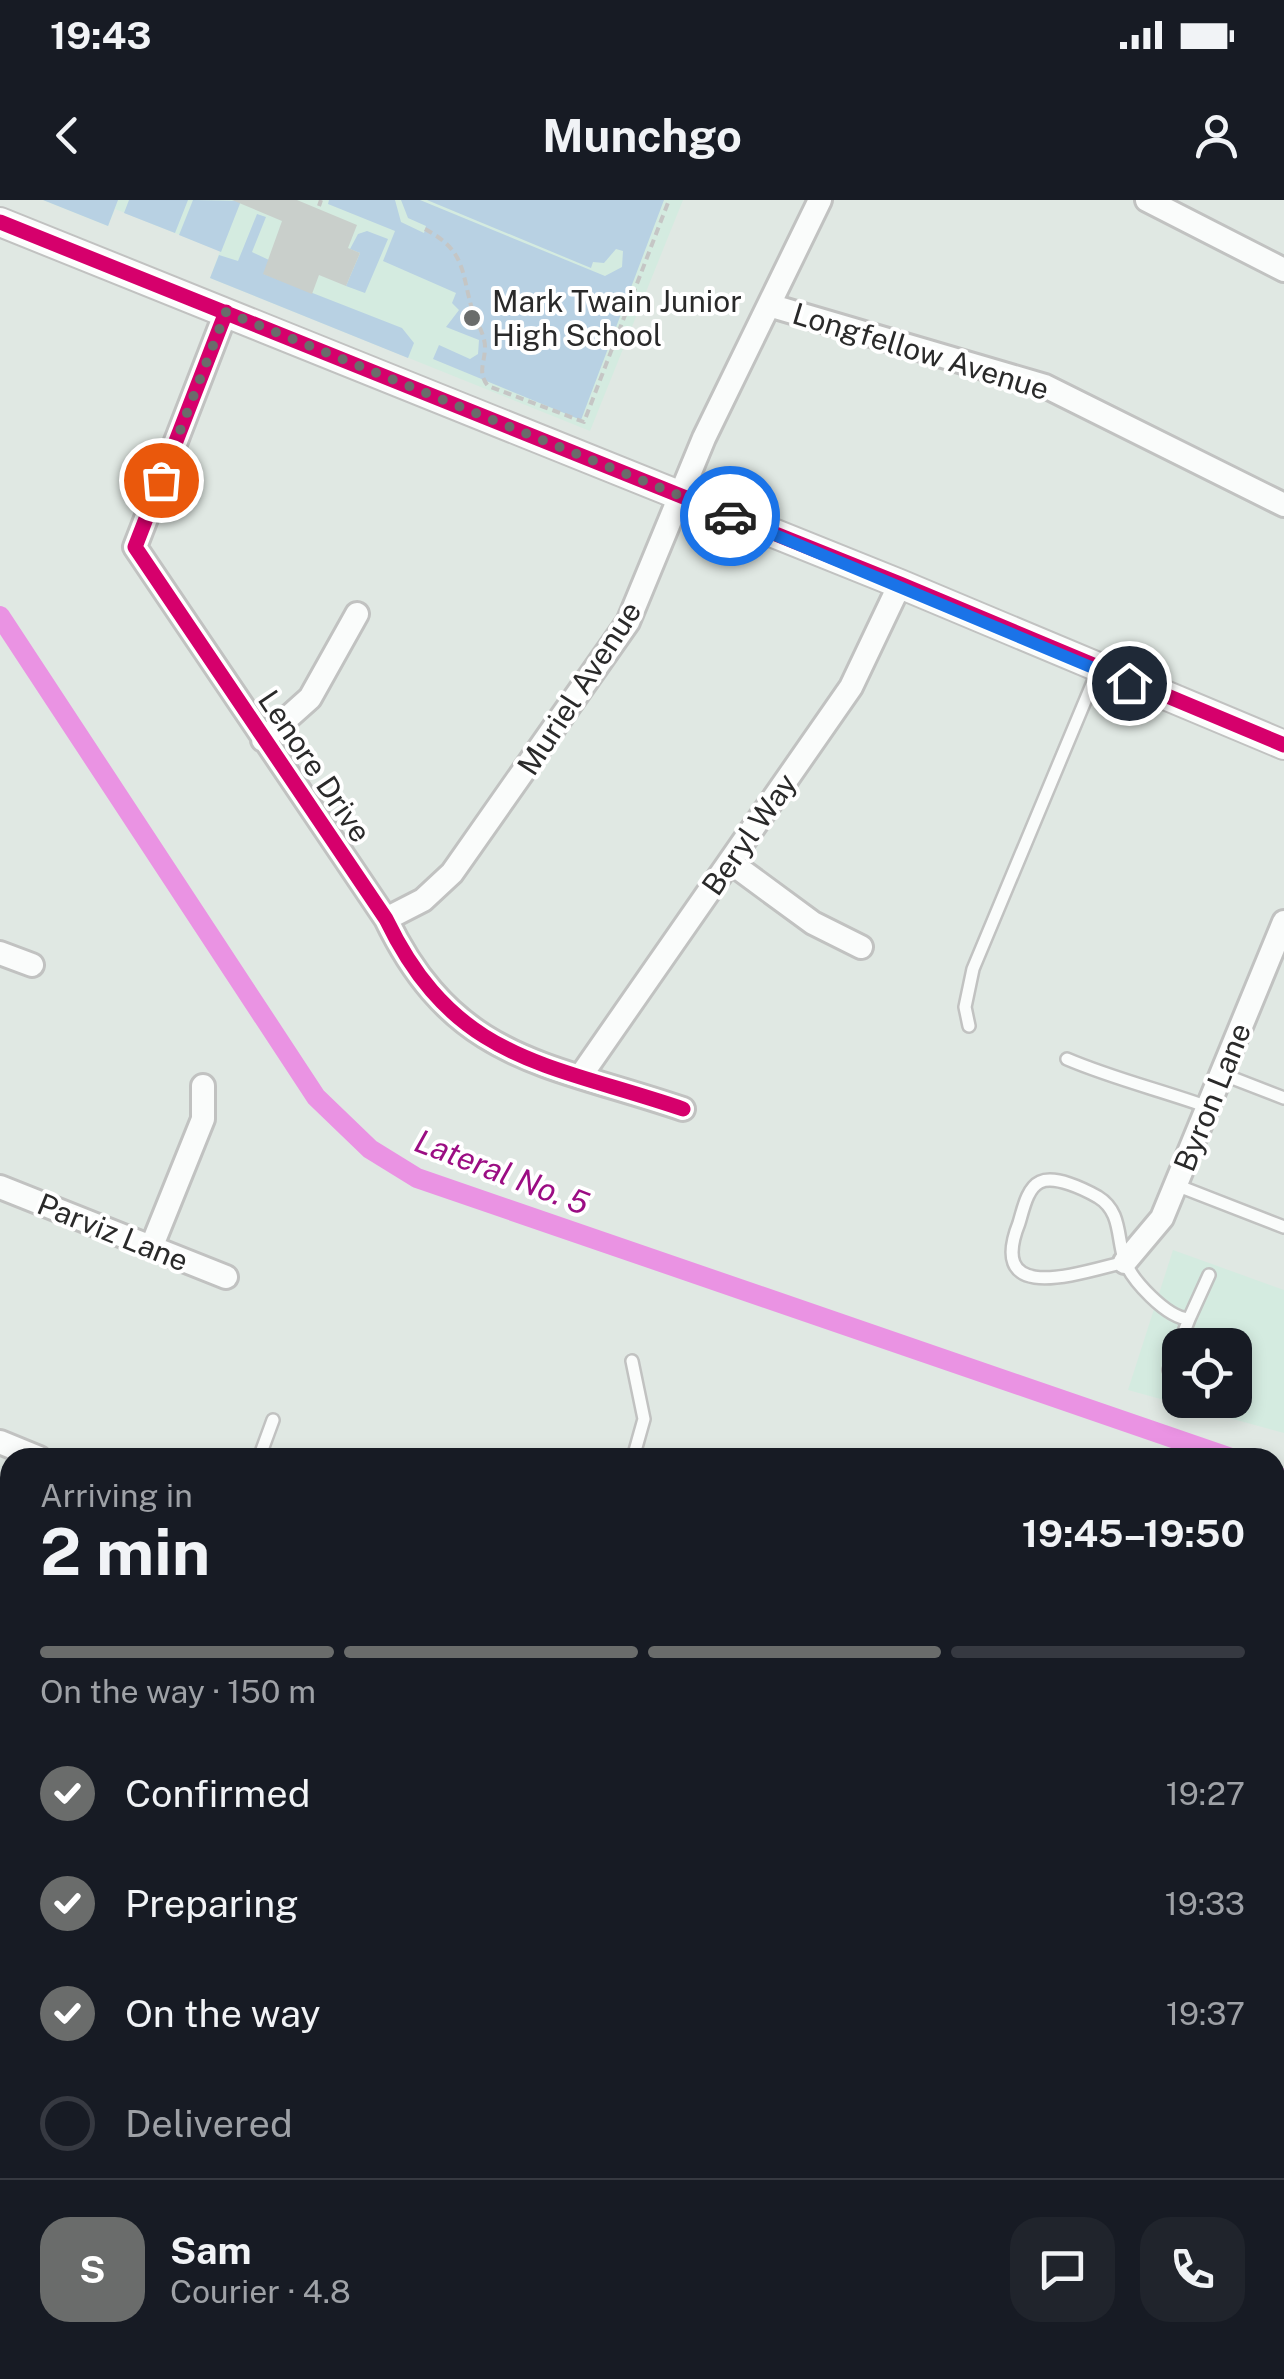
<!DOCTYPE html>
<html lang="en">
<head>
<meta charset="utf-8">
<style>
  :root { --surface:#171b24; --page:#20242c; --text:#f1f3f6; --muted:#9ea1a6; --line:#363941; --accent:#6a6c6b }
  body { margin:0; font-family:"Public Sans",sans-serif; background:var(--page); color:var(--text); height:100vh; display:flex; flex-direction:column; font-size:38px; white-space:nowrap }
  * { box-sizing:border-box; margin:0 }
  p { font-size:32px; color:var(--muted) }
  .icon { flex:none; width:55px; height:55px; fill:none; stroke:currentColor; stroke-width:2; stroke-linecap:round; stroke-linejoin:round }
  .map { position:relative; flex:1; overflow:hidden }
  .details { position:absolute; left:0px; top:1248px; width:1285px; height:932px; display:flex; flex-direction:column; background:var(--surface); border-radius:30px 30px 0 0; box-shadow:0 5px 15px #0003 }
  .details>* { flex:none }
  .controls { position:absolute; left:1162px; top:1128px; display:grid; gap:20px }
  .controls a { display:grid; place-items:center; width:90px; height:90px; border-radius:20px; background:var(--surface); box-shadow:0 5px 15px #0003; font-size:50px }
  .pin { position:absolute; display:grid; place-items:center; width:85px; height:85px; color:#fff; margin:-42px; border:5px solid #fff; border-radius:50%; box-shadow:0 2px 10px #0007 }
  .courier { position:absolute; display:grid; place-items:center; width:100px; height:100px; margin:-50px; border:8px solid #1a73e8; border-radius:50%; background:#fff; color:#222; box-shadow:0 2px 12px #0007 }
  .headline em { font-style:normal; font-weight:700 }
  .headline div { display:flex; flex-direction:column-reverse }
  .headline { display:flex; align-items:center; justify-content:space-between; height:170px; padding:0 40px }
  h1 { font-size:65px; font-weight:700; line-height:75px }
  .bar { display:grid; grid-template-columns:repeat(4,1fr); gap:15px 10px; align-content:center; height:120px; padding:0 40px }
  .bar i { height:12px; border-radius:8px; background:var(--line) }
  .bar .current { background:var(--accent) }
  .bar p { grid-column:span 4 }
  .line { display:flex; align-items:center; gap:25px; padding:0 40px; border-top:2px solid var(--line) }
  .line div { flex:1 }
  .round { display:grid; place-items:center; flex:none; width:105px; height:105px; border-radius:30px; background:var(--page) }
  ol { padding:0 40px; list-style:none }
  li { display:flex; align-items:center; gap:30px; height:110px }
  li p { margin-inline-start:auto }
  li .icon { padding:10px; border-radius:50%; background:var(--accent); color:#fff; stroke-width:4 }
  li:last-child { color:var(--muted) }
  li i { width:55px; height:55px; border:5px solid var(--line); border-radius:50% }
  .status { display:flex; justify-content:space-between; align-items:center; height:70px; padding:0 50px; background:var(--surface); direction:ltr }
  .status svg { height:28px; fill:currentColor }
  header { display:flex; justify-content:space-between; align-items:center; height:130px; padding:0 40px; background:var(--surface); font-size:45px; font-weight:700 }
  .map>svg:first-child { display:block }
  .education { fill:#d4ebe0; fill-rule:evenodd }
  .green { fill:#b8d1e3 }
  .lines { fill:none; stroke-linecap:round; stroke-linejoin:round }
  .canal { stroke:#ea93e3; stroke-width:20 }
  .building { fill:#c9cfcb }
  .service-casing { stroke:#c1c2c1; stroke-width:16 }
  .minor-casing { stroke:#c1c2c1; stroke-width:28 }
  .tertiary-casing { stroke:#c1c2c1; stroke-width:32 }
  .path { stroke:#c5c6c5; stroke-width:4; stroke-dasharray:8 5; stroke-linecap:butt }
  .service { stroke:#fafcfb; stroke-width:11 }
  .minor { stroke:#fafcfb; stroke-width:22 }
  .tertiary { stroke:#fafcfb; stroke-width:28 }
  .cycleway-casing { stroke:#fff; stroke-width:21 }
  .cycleway { stroke:#d6006c; stroke-width:15 }
  .done { stroke:#6a6c6b; stroke-width:10; stroke-dasharray:0 18 }
  .route { stroke:#1a73e8; stroke-width:12 }
  .poi-dot { fill:#6a6c6b; stroke:#fff; stroke-width:4 }
  .labels { text-anchor:middle; dominant-baseline:central; stroke-width:8; stroke-linejoin:round; paint-order:stroke }
  .poi-label { font-size:30px; fill:#2a2a2a; stroke:#fff; text-anchor:start }
  .street-label { font-size:30px; fill:#2a2a2a; stroke:#fff }
  .water-label { font-size:32px; font-style:italic; fill:#9b0d83; stroke:#fff }
</style>
</head>
<body>
<div class="status"><b>19:43</b><svg viewBox="0 0 49 12"><path d="M0 12V9h3v3zM5 12V6h3v6zM10 12V3h3v9zM15 12V0h3v12zM26 1h20v11H26zM47 4h2v5h-2z"/></svg></div>
<header><svg class="icon" aria-label="back" viewBox="0 0 24 24"><path d="M15 5l-7 7 7 7"/></svg>Munchgo<svg class="icon" aria-label="person" viewBox="0 0 24 24"><circle cx="12" cy="8" r="4"/><path d="M4 21q1-7 8-7t8 7"/></svg></header>
<div class="map">
<svg width="1284" height="2179" viewBox="0 0 1284 2179">
  <rect width="100%" height="100%" fill="#e0e8e3"/>
  <!-- education -->
  <path class="education" d="M 43,0 L 683,0 L 590,231 L 210,78 L 220,51 L 115,9 L 108,26 Z
    M 1173,1050 L 1284,1090 L 1284,1233 L 1128,1190 ZM 1180,1145 L 1235,1145 L 1235,1200 L 1180,1200 Z"/>
  <!-- green -->
  <path class="green" d="M 43,0 L 118,0 L 108,26 Z
    M 129,0 L 188,0 L 175,33 L 124,13 Z
    M 193,0 L 241,1 L 221,52 L 179,35 Z
    M 329,0 L 395,0 L 401,22 L 424,33 L 426,26 L 408,18 L 401,0 L 420,0 L 605,76 L 622,67 L 623,51 L 616,49 L 604,63 L 593,62 L 591,68 L 427,0 L 664,0 L 581,220 L 433,159 L 439,145 L 470,159 L 478,154 L 479,140 L 446,127 L 459,110 L 452,103 L 456,93 L 383,61 L 395,31 L 328,4 Z
    M 257,14 L 266,17 L 252,52 L 269,60 L 264,74 L 402,128 L 414,143 L 408,158 L 210,78 L 219,55 L 238,61 Z
    M 367,31 L 388,39 L 365,93 L 346,86 L 360,53 L 350,49 L 358,34 Z"/>
  <g class="lines">
    <!-- canal -->
    <path class="canal" d="M 0,416 L 316,897 L 370,949 L 417,978 L 1231,1258
      M 1275,1275 L 1284,1280"/>
  </g>
  <!-- building -->
  <path class="building" d="M 232,0 L 297,0 L 357,25 L 348,48 L 360,53 L 346,86 L 319,75 L 312,94 L 263,74 L 282,21 Z"/>
  <g class="lines">
    <!-- service casing -->
    <g class="service-casing">
      <path id="service" d="M 969,826 L 965,807 L 973,769 L 1098,470
        M 1067,859 C 1114,879 1161,890 1208,907
        M 1222,874 L 1284,898
        M 1176,985 L 1284,1027
        M 1125,1062 C 1079,1073 986,1106 1019,1023 C 1023,1010 1027,988 1040,982 C 1055,975 1084,989 1098,997 C 1121,1011 1117,1036 1124,1059 C 1131,1080 1167,1118 1189,1119 L 1209,1075
        M 632,1161 L 644,1219 L 633,1258
        M 1169,1170 L 1189,1119
        M 259,1258 L 273,1220
        M 0,1446 L 10,1450
        M 303,2179 L 307,2170
        M 660,2179 L 661,2177"/>
    </g>
    <!-- minor casing -->
    <g class="minor-casing">
      <path id="minor" d="M 1147,0 L 1284,70
        M 772,106 L 1045,186 L 1284,305
        M 226,112 L 135,347 L 386,719 C 455,862 548,863 683,909
        M 263,540 L 310,498 L 357,414
        M 730,662 L 813,723 L 861,747
        M 386,719 L 423,700 L 452,673 L 628,422 L 704,238 L 820,0
        M 0,753 L 32,765
        M 582,874 L 851,487 L 900,384
        M 0,987 L 226,1077
        M 151,1048 L 203,919 L 203,886
        M 1125,1062 L 1162,1018 L 1284,722
        M 0,1242 L 39,1258
        M 0,1657 L 10,1661
        M 1275,1762 L 1284,1766
        M 129,2179 L 132,2170
        M 476,2179 L 479,2170"/>
    </g>
    <!-- tertiary casing -->
    <g class="tertiary-casing">
      <path id="tertiary" d="M 0,22 L 900,384 L 1284,545"/>
    </g>
    <!-- path -->
    <path class="path" d="M 319,6 L 321,0
      M 425,29 C 466,51 461,71 472,109 C 476,121 485,135 485,147 C 485,163 477,172 488,186 L 584,222 L 669,0"/>
    <!-- service -->
    <use href="#service" class="service"/>
    <!-- minor -->
    <use href="#minor" class="minor"/>
    <!-- tertiary -->
    <use href="#tertiary" class="tertiary"/>
    <!-- cycleway casing -->
    <g class="cycleway-casing">
      <path id="cycleway" d="M 0,22 L 900,384 L 1284,545
        M 226,112 L 135,347 L 386,719 C 455,862 548,863 683,909"/>
    </g>
    <!-- cycleway -->
    <use href="#cycleway" class="cycleway"/>
  </g>
  <g class="lines">
    <!-- done -->
    <path class="done" d="M 161,280 L 226,112 L 730,316"/>
    <!-- route -->
    <path class="route" d="M 730,316 L 1129,483"/>
  </g>
  <!-- markers -->
  <circle class="poi-dot" cx="472" cy="118" r="10"/>
  <g class="labels">
    <!-- poi labels -->
    <g class="poi-label">
      <text x="492" y="101">Mark Twain Junior<tspan x="492" dy="34">High School</tspan></text>
    </g>
    <!-- street labels -->
    <g class="street-label">
      <text transform="translate(921 151) rotate(17)">Longfellow Avenue</text>
      <text transform="translate(579 488) rotate(-57)">Muriel Avenue</text>
      <text transform="translate(315 566) rotate(56)">Lenore Drive</text>
      <text transform="translate(749 634) rotate(-55)">Beryl Way</text>
      <text transform="translate(1212 897) rotate(-68)">Byron Lane</text>
      <text transform="translate(113 1032) rotate(22)">Parviz Lane</text>
    </g>
    <!-- water labels -->
    <g class="water-label">
      <text transform="translate(502 972) rotate(21)">Lateral No. 5</text>
    </g>
  </g>
</svg>
<div class="controls">
<a><svg class="icon" aria-label="locate" viewBox="0 0 24 24"><circle cx="12" cy="12" r="6"/><path d="M12 2v4M12 18v4M2 12h4M18 12h4"/></svg></a>
</div>
<div class="pin" style="left:161px;top:280px;background:#ea580c"><svg class="icon" aria-label="bag" viewBox="0 0 24 24"><path d="M5 8h14l-1 12H6zM9 8a3 3 0 0 1 6 0"/></svg></div>
<div class="pin" style="left:1129px;top:483px;background:#1f2937"><svg class="icon" aria-label="home" viewBox="0 0 24 24"><path d="M3 11l9-7 9 7M6 9v11h12V9"/></svg></div>
<div class="courier" style="left:730px;top:316px"><svg class="icon" aria-label="car" viewBox="0 0 24 24"><path d="M5 17H2v-5l4-1 3-4h7l3 4 3 1v5h-3M9 17h6M6 11h13"/><circle cx="7" cy="17" r="2"/><circle cx="17" cy="17" r="2"/></svg></div>
<section class="details">
<div class="headline"><div><h1>2 min</h1><p>Arriving in</p></div><em>19:45–19:50</em></div>
<div class="bar"><i class="current"></i><i class="current"></i><i class="current"></i><i></i><p>On the way · 150 m</p></div>
<ol>
<li><svg class="icon" aria-label="check" viewBox="0 0 24 24"><path d="M5 12l5 5 9-10"/></svg>Confirmed<p>19:27</p></li>
<li><svg class="icon" aria-label="check" viewBox="0 0 24 24"><path d="M5 12l5 5 9-10"/></svg>Preparing<p>19:33</p></li>
<li><svg class="icon" aria-label="check" viewBox="0 0 24 24"><path d="M5 12l5 5 9-10"/></svg>On the way<p>19:37</p></li>
<li><i></i>Delivered</li>
</ol>
<div class="line" style="height:180px"><b class="round" style="background:var(--accent);color:#fff">S</b><div><b>Sam</b><p>Courier · 4.8</p></div><a class="round"><svg class="icon" aria-label="chat" viewBox="0 0 24 24"><path d="M4 5h16v11H9l-5 4z"/></svg></a><a class="round"><svg class="icon" aria-label="phone" viewBox="0 0 24 24"><path d="M5 4h4l2 5-3 2q2 4 5 5l2-3 5 2v4C11 20 4 13 5 4z"/></svg></a></div>
</section>
</div>
</body>
</html>
